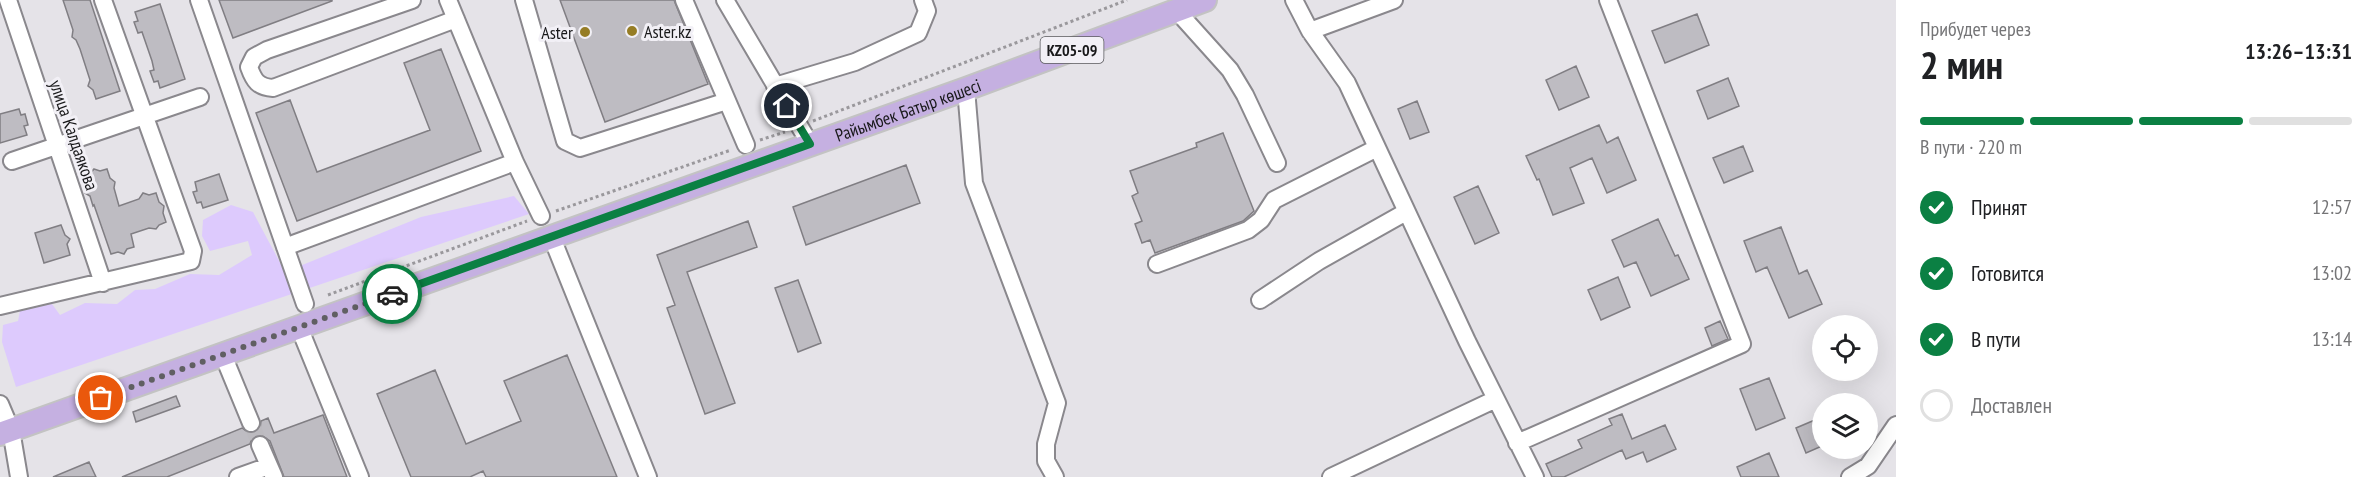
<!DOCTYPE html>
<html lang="ru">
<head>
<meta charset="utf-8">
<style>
  :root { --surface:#fff; --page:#f6f6f6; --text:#202124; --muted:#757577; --line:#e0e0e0; --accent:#0b8043 }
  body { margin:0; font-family:"PT Sans Narrow",sans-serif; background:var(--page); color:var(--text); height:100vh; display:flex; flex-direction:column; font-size:22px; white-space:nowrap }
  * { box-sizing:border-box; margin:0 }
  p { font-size:20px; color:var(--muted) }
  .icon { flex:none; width:33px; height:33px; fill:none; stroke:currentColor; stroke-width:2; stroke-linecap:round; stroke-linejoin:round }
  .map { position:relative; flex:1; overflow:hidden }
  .sheet { display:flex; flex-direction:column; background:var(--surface); width:480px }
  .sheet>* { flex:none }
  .fabs { position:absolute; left:1812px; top:315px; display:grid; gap:12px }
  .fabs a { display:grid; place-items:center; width:66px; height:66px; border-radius:50%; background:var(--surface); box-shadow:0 6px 24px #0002; font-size:30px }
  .pin { position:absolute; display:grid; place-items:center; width:51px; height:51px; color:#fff; margin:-26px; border:3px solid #fff; border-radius:50%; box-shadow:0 2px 6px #0007 }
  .courier { position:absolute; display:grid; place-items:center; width:60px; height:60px; margin:-30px; border:4px solid #0b8043; border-radius:50%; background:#fff; color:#222; box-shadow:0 2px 8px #0007 }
  .overview em { font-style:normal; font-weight:600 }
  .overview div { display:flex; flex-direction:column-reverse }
  .overview { display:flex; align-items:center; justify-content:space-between; height:102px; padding:0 24px }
  h1 { font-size:39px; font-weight:600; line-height:45px }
  .bar { display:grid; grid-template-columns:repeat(4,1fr); gap:9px 6px; align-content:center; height:72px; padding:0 24px }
  .bar i { height:8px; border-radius:4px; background:var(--line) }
  .bar .selected { background:var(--accent) }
  .bar p { grid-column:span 4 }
  ol { padding:0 24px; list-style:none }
  li { display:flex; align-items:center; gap:18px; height:66px }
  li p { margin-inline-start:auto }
  li .icon { padding:6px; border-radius:50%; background:var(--accent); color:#fff; stroke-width:4 }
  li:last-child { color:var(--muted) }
  li i { width:33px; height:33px; border:3px solid var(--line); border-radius:50% }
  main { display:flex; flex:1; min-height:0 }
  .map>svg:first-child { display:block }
  .green { fill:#ddcafd }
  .building { fill:#bebcc2; stroke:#807e83; stroke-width:1.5 }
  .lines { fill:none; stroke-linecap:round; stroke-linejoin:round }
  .minor-tunnel { stroke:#bcbabf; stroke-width:16; stroke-dasharray:16 8; stroke-linecap:butt }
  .minor-casing { stroke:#8a888d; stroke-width:20 }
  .major-casing { stroke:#c3c3c3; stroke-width:26 }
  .path { stroke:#9a989c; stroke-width:3; stroke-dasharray:3 3; stroke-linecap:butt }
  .minor { stroke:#fff; stroke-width:16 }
  .major { stroke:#c5b0e1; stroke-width:22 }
  .done { stroke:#605f62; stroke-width:6; stroke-dasharray:0 10.8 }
  .route { stroke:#0b8043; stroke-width:8 }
  .poi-dot { fill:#967d25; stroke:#f2f0f6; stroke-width:2 }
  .labels { text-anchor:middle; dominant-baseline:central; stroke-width:6; stroke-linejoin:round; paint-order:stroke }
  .shield { fill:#f2f0f6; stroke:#59595c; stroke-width:1.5 }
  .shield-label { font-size:16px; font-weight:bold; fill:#18181a }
  .poi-label { font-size:18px; fill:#18181a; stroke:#f2f0f6; text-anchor:start }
  .street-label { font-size:18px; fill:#18181a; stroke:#f2f0f6 }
</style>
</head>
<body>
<main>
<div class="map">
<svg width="1896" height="477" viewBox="0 0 1896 477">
  <rect width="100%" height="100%" fill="#e5e3e8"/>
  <!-- green -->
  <path class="green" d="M 514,196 L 529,214 L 16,387 L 2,342 L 3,325 L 18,321 L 20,311 L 52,304 L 60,315 L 85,303 L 117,304 L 135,290 L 155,289 L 190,274 L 219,275 L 252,255 L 248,241 L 210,251 L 202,236 L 203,220 L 231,205 L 253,212 L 285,272 L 421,217 Z"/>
  <!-- building -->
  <path class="building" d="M 63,0 L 90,0 L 120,91 L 96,99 L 93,90 L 88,86 L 90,80 L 80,49 L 76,40 L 72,37 L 73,30 Z
    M 219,0 L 332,0 L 332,1 L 233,38 Z
    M 560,0 L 674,0 L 708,84 L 605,122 Z
    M 160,4 L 185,79 L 160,88 L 158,81 L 154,82 L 150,71 L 154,70 L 152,61 L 142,32 L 138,33 L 134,22 L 138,21 L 135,12 Z
    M 1697,14 L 1709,45 L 1665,63 L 1652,31 Z
    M 441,49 L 481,151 L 297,221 L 256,113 L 290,100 L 317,172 L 430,130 L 404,63 Z
    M 1576,66 L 1589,97 L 1559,110 L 1546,80 Z
    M 1728,78 L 1739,106 L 1708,119 L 1697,91 Z
    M 1417,101 L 1429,132 L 1410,139 L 1398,109 Z
    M 19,109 L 21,115 L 25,114 L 28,125 L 24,126 L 27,135 L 0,143 L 0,114 Z
    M 1599,125 L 1607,143 L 1618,137 L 1636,180 L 1607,193 L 1592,158 L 1570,168 L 1584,203 L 1553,215 L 1539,179 L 1537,180 L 1526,156 Z
    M 1223,133 L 1254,211 L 1243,221 L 1155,253 L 1150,240 L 1142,243 L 1135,224 L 1142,221 L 1132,196 L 1138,193 L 1130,171 L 1197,147 L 1196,143 Z
    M 1743,146 L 1753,171 L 1724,183 L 1713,158 Z
    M 906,165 L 920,203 L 806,245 L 793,207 Z
    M 94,169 L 100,171 L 107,169 L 110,178 L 115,182 L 114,188 L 119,206 L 139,199 L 143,193 L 149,195 L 156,193 L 159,202 L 164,206 L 163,213 L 166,222 L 159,225 L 156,229 L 149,228 L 131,234 L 134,247 L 127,249 L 124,254 L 118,252 L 111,254 L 94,205 L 93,206 L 90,196 L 85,193 L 86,187 L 83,177 L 90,174 Z
    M 219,174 L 228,200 L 203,208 L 201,202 L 197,203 L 193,192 L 197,191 L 195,182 Z
    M 1478,186 L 1499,233 L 1475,244 L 1454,197 Z
    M 1658,219 L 1675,256 L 1678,255 L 1689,279 L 1651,296 L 1636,262 L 1624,267 L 1612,240 Z
    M 748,221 L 757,247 L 687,272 L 735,403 L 705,414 L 667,308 L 675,305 L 657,255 Z
    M 61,225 L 65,235 L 70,239 L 67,244 L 70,255 L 44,263 L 35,233 Z
    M 1781,227 L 1799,274 L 1807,270 L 1822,304 L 1789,318 L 1767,267 L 1756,272 L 1744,241 Z
    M 1618,277 L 1630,307 L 1601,320 L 1588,290 Z
    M 798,280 L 821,343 L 798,352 L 775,288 Z
    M 1720,321 L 1728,339 L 1712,346 L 1705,328 Z
    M 567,355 L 617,477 L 486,477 L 483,471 L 470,477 L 411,477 L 377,394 L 435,370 L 466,444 L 521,421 L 504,381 Z
    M 1769,378 L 1785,418 L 1756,430 L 1740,389 Z
    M 176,396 L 180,406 L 136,422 L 133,412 Z
    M 1622,414 L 1632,439 L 1665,425 L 1676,449 L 1647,462 L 1643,452 L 1626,459 L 1622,450 L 1564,477 L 1552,477 L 1546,464 L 1582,448 L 1578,440 L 1612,425 L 1609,419 Z
    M 323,415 L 347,477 L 284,477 L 270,441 L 261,435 L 252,438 L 250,444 L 167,477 L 122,477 L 242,428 L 249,433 L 256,432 L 260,429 L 261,421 L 268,418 L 274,433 Z
    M 1822,417 L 1822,446 L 1806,453 L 1796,428 Z
    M 1769,453 L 1779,477 L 1741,477 L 1737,467 Z
    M 89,462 L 96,477 L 53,477 Z"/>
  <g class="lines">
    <!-- minor-tunnel -->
    <path class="minor-tunnel" d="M 251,423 L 260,445"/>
    <!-- minor casing -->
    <g class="minor-casing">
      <path id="minor" d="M 8,0 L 103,283
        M 199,0 L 305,304
        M 412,0 L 267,50 L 254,57 L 249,67 C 254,81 258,87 273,88 L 456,19
        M 448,0 L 515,162 L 541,216
        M 524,0 L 565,141 L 580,148 L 727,101
        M 684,0 L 746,145
        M 725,0 L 810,144
        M 1294,0 L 1310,31 L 1347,83 L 1467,341 L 1535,477
        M 1177,11 L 1230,70 L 1245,95 L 1277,163
        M 1310,31 L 1394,0
        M 775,86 L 855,62 L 918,33 L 927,11 L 923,0
        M 966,89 L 974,183 L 1057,403 L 1046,444 L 1046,461 L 1055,477
        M 12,161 L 200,97
        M 552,238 L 648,477
        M 285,247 L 515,162
        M 1157,264 L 1248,230 L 1261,220 L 1274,200 L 1377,148
        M 1260,300 L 1319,261 L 1406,212
        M 0,306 L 191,261 L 193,251 L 103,0
        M 299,327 L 360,477
        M 223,355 L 251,423
        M 0,404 L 11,430 L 19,477
        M 1517,443 L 1742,344 L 1608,0
        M 260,445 L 274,477
        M 238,477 L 269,466
        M 1331,477 L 1496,399
        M 1850,477 L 1868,466 L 1896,425"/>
    </g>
    <!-- major casing -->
    <g class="major-casing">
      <g id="major">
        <path id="s1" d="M 0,434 L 966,89 L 1205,0"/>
      </g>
    </g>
    <!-- path -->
    <path class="path" d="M 813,121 L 1127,0
      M 760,140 L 785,132
      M 556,211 L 731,150
      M 328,295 L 527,221"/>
    <!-- minor -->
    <use href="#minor" class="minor"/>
    <!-- major -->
    <use href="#major" class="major"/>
  </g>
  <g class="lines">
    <!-- done -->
    <path class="done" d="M 101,398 L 392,294"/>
    <!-- route -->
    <path class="route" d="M 392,294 L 810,144 L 787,106"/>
  </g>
  <!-- markers -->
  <g class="poi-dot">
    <circle cx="632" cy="31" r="6"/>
    <circle cx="585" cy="32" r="6"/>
  </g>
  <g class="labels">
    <!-- shield labels -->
    <rect class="shield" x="1040.5" y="37" width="63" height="26" rx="4.5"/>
    <g class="shield-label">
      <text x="1072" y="50">KZ05-09</text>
    </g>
    <!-- poi labels -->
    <g class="poi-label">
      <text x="644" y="31">Aster.kz</text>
      <text x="573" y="32" text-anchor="end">Aster</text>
    </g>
    <!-- street labels -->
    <g class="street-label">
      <text stroke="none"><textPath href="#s1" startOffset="964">Райымбек Батыр көшесі</textPath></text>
      <text transform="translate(74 135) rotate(71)">улица Калдаякова</text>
    </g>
  </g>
</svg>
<div class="fabs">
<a><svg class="icon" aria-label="locate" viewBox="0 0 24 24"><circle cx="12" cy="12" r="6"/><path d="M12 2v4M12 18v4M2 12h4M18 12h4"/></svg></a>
<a><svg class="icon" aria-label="layers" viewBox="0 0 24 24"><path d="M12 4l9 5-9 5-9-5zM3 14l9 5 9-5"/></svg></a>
</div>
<div class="pin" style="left:101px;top:398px;background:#ea580c"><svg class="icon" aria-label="bag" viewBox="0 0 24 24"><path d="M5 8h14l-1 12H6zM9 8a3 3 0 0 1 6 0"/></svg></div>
<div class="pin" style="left:787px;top:106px;background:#1f2937"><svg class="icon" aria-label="home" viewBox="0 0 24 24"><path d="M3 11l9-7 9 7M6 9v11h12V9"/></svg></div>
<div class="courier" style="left:392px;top:294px"><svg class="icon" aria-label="car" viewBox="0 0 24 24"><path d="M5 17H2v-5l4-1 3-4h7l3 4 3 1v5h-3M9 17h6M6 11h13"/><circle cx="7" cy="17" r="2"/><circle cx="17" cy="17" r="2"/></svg></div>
</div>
<section class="sheet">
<div class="overview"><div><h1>2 мин</h1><p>Прибудет через</p></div><em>13:26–13:31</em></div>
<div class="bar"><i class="selected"></i><i class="selected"></i><i class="selected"></i><i></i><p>В пути · 220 m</p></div>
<ol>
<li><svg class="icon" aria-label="check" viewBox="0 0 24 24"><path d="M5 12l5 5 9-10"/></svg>Принят<p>12:57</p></li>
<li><svg class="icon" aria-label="check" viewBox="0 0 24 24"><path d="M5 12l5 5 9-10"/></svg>Готовится<p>13:02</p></li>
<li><svg class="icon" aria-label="check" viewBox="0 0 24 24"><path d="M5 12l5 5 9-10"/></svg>В пути<p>13:14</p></li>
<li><i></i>Доставлен</li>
</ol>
</section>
</main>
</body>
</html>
